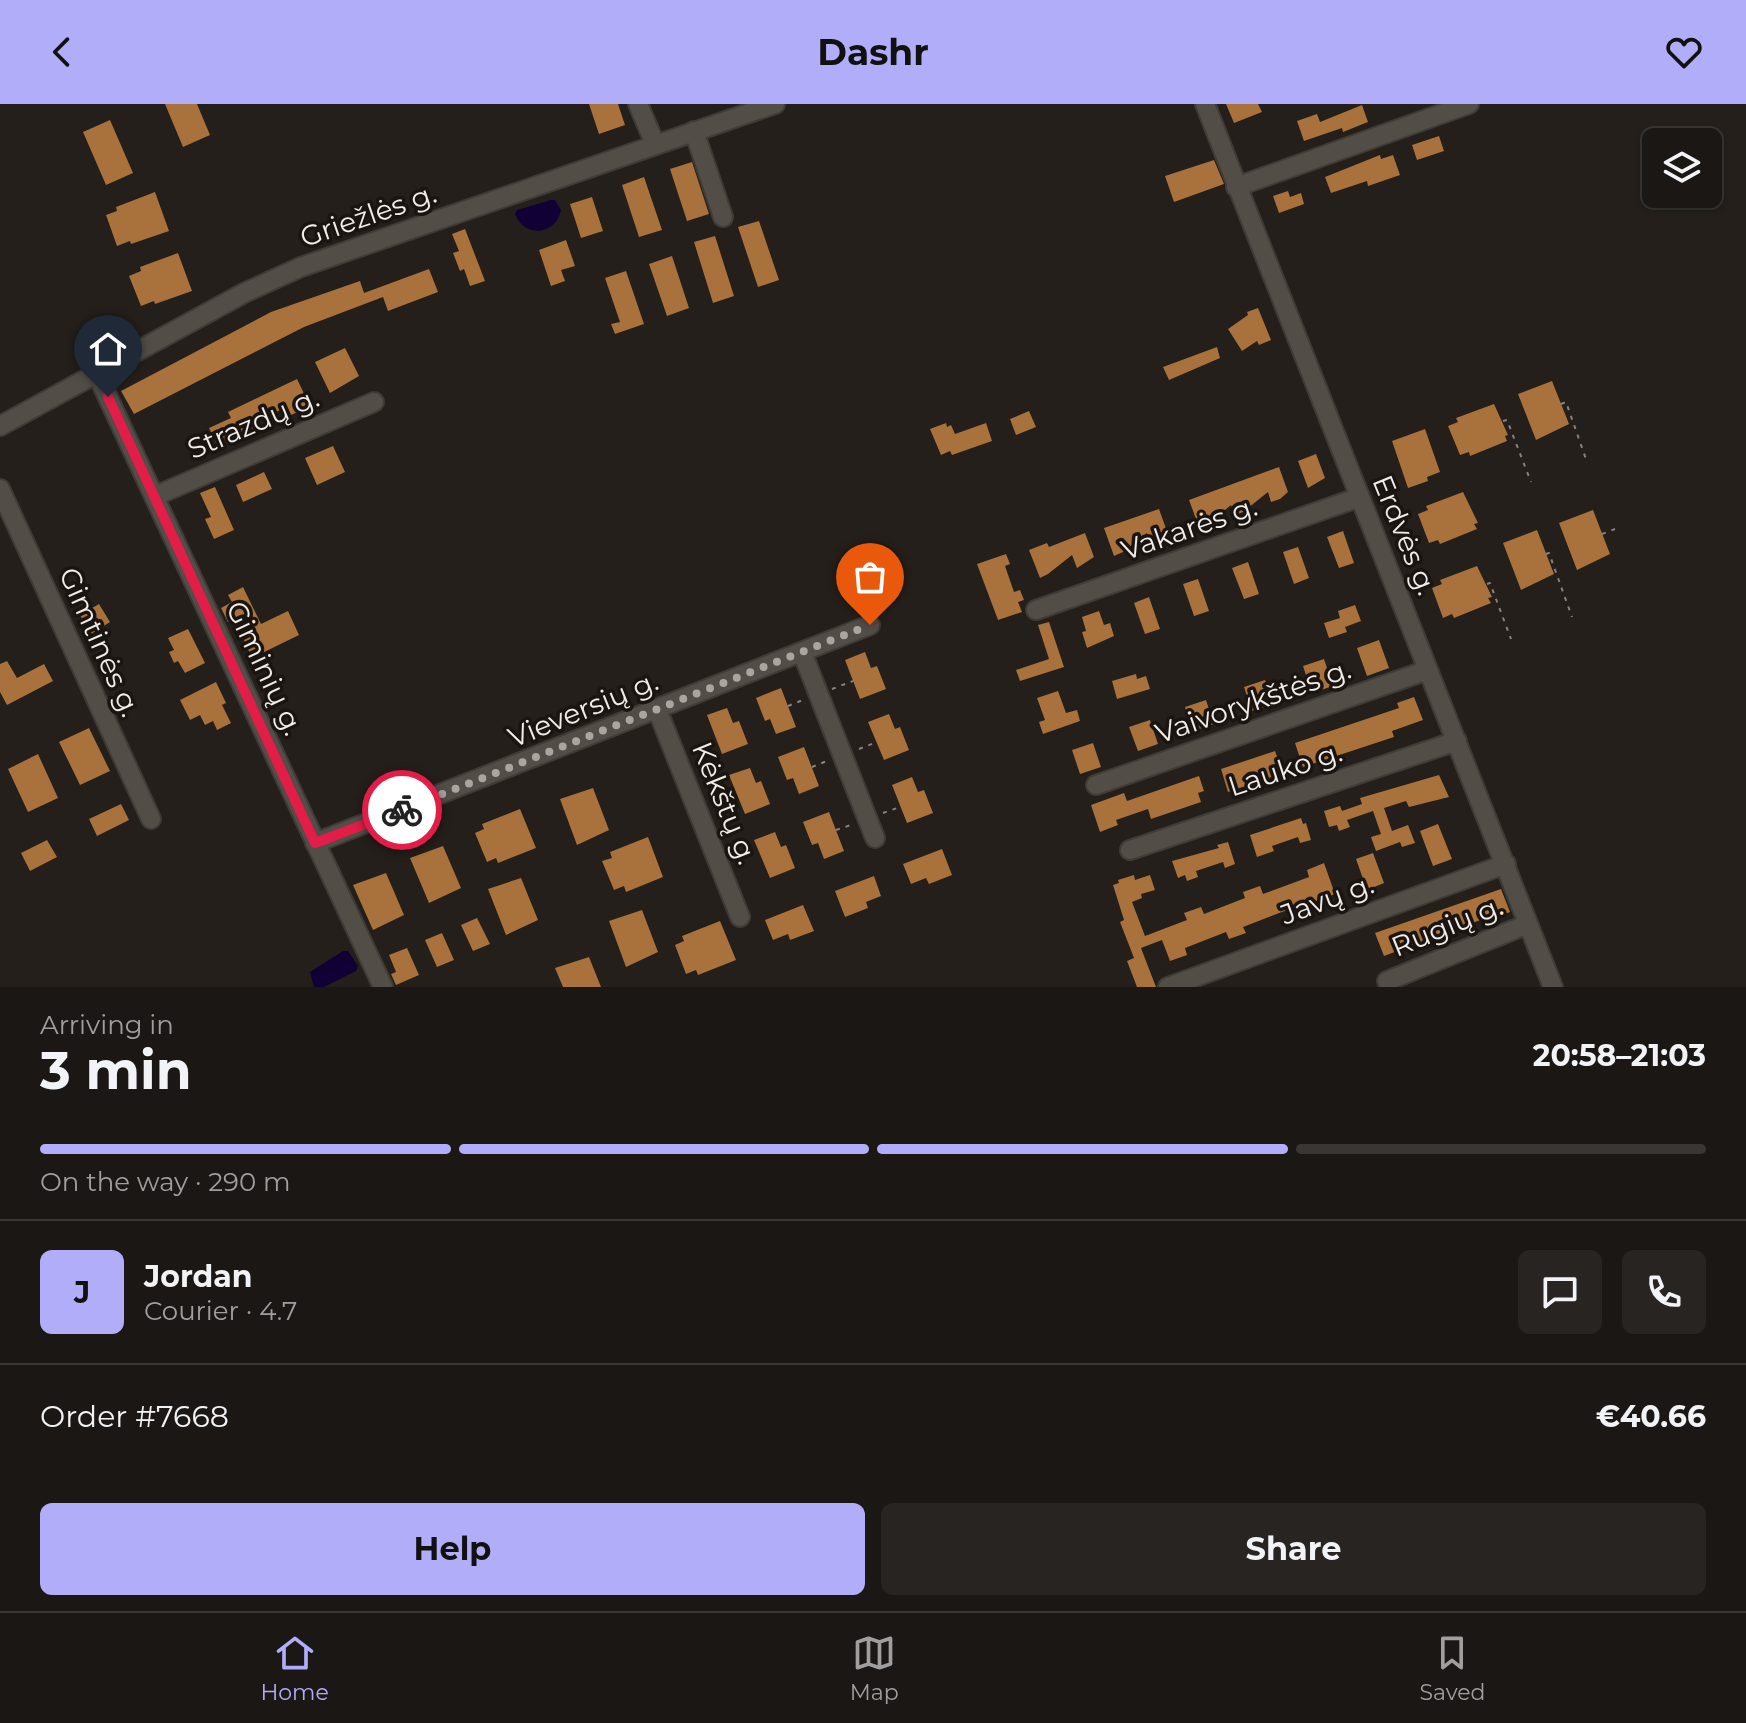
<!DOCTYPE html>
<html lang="en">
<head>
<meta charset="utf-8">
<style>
  :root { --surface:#1b1714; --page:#282422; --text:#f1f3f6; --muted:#a09fa0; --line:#393634; --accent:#b2adf9 }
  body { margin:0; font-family:Montserrat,sans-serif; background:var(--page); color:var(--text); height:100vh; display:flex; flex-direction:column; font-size:30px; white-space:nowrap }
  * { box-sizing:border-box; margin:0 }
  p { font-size:26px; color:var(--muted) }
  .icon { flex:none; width:44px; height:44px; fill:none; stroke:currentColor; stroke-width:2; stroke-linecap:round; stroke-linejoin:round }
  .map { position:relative; height:883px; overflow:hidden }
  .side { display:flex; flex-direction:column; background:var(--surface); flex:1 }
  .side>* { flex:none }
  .fabs { position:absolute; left:1642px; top:24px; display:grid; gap:16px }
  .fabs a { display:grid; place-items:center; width:80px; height:80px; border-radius:12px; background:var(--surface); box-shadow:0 2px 6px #0004,0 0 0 2px var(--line); font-size:40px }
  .pin { position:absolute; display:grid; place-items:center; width:68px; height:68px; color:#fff; margin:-82px -34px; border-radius:50% 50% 50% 0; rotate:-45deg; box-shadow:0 0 8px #0007 }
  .pin .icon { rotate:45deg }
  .courier { position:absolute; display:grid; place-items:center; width:80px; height:80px; margin:-40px; border:6px solid #e11d48; border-radius:50%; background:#fff; color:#222; box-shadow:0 2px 10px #0007 }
  .headline em { font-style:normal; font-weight:700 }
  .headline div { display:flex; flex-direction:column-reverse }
  .headline { display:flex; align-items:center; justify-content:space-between; height:136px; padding:0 40px }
  h1 { font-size:52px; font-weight:700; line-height:60px }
  .bar { display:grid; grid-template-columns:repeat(4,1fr); gap:12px 8px; align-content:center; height:96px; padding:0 40px }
  .bar i { height:10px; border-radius:6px; background:var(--line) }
  .bar .current { background:var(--accent) }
  .bar p { grid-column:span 4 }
  .line { display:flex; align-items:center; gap:20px; padding:0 40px; border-top:2px solid var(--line) }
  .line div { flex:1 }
  .round { display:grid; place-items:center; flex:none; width:84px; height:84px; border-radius:12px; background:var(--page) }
  .primary-button { display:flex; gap:16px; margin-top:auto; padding:16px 40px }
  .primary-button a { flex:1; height:92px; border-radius:12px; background:var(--accent); color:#111; font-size:32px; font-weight:700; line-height:92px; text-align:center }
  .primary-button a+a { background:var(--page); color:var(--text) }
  header { display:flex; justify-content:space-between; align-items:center; height:104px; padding:0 40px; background:var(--accent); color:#111; font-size:36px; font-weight:700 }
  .menu { display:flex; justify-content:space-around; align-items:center; height:112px; border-top:2px solid var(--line); background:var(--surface); font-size:22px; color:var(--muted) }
  .menu a { display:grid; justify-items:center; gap:4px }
  .menu .current { color:var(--accent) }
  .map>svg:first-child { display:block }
  .water { fill:#100036 }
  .building { fill:#a9713b }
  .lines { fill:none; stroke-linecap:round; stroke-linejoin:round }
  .minor-casing { stroke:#3f3b37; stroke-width:22 }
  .path { stroke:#87827e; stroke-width:2; stroke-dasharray:4 6; stroke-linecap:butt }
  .minor { stroke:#534d48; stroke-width:18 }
  .done { stroke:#a9a5a1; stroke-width:8; stroke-dasharray:0 14.4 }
  .route { stroke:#e11d48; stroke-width:10 }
  .labels { text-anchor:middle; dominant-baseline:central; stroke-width:7; stroke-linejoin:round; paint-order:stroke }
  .street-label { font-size:28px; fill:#f1edea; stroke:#1b1511 }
</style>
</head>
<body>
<header><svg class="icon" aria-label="back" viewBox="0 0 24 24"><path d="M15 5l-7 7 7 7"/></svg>Dashr<svg class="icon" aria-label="heart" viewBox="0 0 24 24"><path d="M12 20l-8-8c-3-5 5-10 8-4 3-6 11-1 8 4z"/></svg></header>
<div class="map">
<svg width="1746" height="883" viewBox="0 0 1746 883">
  <rect width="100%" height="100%" fill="#241f1a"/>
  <!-- water -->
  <path class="water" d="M 551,96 L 555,96 L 561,106 C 556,131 525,135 515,110 L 517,106 Z
    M 343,847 L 348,847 L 358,862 L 356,867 L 324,883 L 314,883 L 310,868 Z"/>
  <!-- building -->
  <path class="building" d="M 165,0 L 197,0 L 210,31 L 183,43 Z
    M 589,0 L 618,0 L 625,21 L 599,30 Z
    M 1226,0 L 1258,0 L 1262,8 L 1234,19 Z
    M 1362,1 L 1368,18 L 1343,28 L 1342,24 L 1304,37 L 1297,17 L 1317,10 L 1320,18 Z
    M 110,16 L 133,69 L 106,81 L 83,28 Z
    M 1439,32 L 1444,47 L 1417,56 L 1412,41 Z
    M 1380,51 L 1381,55 L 1393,51 L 1400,71 L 1368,82 L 1367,77 L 1331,89 L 1325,73 Z
    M 1214,56 L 1224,80 L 1174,98 L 1165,72 Z
    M 692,58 L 709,110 L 687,117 L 670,65 Z
    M 644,73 L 662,126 L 639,133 L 622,81 Z
    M 1288,87 L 1290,93 L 1301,89 L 1304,100 L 1279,109 L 1273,92 Z
    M 155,88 L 169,127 L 131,140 L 130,137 L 117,142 L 106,111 L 117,107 L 116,103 Z
    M 592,93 L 603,127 L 581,134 L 570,100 Z
    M 759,117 L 779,176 L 758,183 L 738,123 Z
    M 465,125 L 485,177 L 470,182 L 464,165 L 460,167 L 453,149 L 459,147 L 452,130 Z
    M 715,132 L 734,192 L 713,199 L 694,138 Z
    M 566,136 L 575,162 L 561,166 L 565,177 L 551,182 L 539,146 Z
    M 178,149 L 192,187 L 155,200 L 154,197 L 141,202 L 129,172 L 141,167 L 140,163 Z
    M 672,152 L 689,204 L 667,212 L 649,160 Z
    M 429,165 L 438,188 L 388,207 L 383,193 L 304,223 L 134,310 L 121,287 L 271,208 L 360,177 L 364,189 Z
    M 626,167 L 644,220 L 615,230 L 611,220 L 620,218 L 605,174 Z
    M 1258,204 L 1271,236 L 1259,241 L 1257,237 L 1242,247 L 1228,225 L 1248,211 L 1247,208 Z
    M 1217,243 L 1220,254 L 1169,276 L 1163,263 Z
    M 345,244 L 359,272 L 330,289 L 315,258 Z
    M 297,275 L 310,302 L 291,311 L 287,303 L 251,319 L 254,327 L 218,343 L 209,324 L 231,314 L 228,308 Z
    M 1552,277 L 1569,320 L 1536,336 L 1518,290 Z
    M 1494,300 L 1508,331 L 1505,332 L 1507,337 L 1470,352 L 1469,348 L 1460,351 L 1448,322 L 1458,318 L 1456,314 Z
    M 1029,307 L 1036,323 L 1016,331 L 1010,315 Z
    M 946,319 L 947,323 L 951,321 L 955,330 L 986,319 L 992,337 L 952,351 L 950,347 L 941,351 L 930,325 Z
    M 1425,325 L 1440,368 L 1427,373 L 1428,377 L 1408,384 L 1392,337 Z
    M 333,342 L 345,368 L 317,381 L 305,354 Z
    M 1316,350 L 1325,374 L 1308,384 L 1298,357 Z
    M 1279,363 L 1288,388 L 1280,395 L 1271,398 L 1268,388 L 1243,408 L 1235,411 L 1231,401 L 1208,420 L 1199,423 L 1189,396 Z
    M 264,368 L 272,385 L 243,398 L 236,381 Z
    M 215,383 L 234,426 L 214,435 L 205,415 L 211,413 L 200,389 Z
    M 1463,388 L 1478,419 L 1474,420 L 1477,425 L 1440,440 L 1438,436 L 1429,439 L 1418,410 L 1428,406 L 1426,402 Z
    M 1159,405 L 1168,430 L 1151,440 L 1147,429 L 1123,448 L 1114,452 L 1104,424 Z
    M 1593,406 L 1610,450 L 1577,466 L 1559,419 Z
    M 1537,426 L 1554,470 L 1521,486 L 1503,439 Z
    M 1343,427 L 1354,459 L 1339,464 L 1327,433 Z
    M 1085,429 L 1094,453 L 1077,464 L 1072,451 L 1048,470 L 1040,474 L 1029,446 L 1047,439 L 1049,443 Z
    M 1298,443 L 1309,474 L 1294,480 L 1283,448 Z
    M 1006,450 L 1010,460 L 1005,462 L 1014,488 L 1020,486 L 1024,496 L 1018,498 L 1022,508 L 998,516 L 977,460 Z
    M 1248,458 L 1259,490 L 1244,495 L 1232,464 Z
    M 1477,462 L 1492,493 L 1488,494 L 1491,499 L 1454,514 L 1452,510 L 1443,514 L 1432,484 L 1442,480 L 1440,476 Z
    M 1198,475 L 1209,507 L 1194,512 L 1183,480 Z
    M 243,483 L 261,520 L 288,507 L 299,531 L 252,554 L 244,536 L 254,531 L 244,510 L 228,518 L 221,504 L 232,498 L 228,491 Z
    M 1149,493 L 1160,525 L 1145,530 L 1134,499 Z
    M 99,500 L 110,518 L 91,530 L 80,511 Z
    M 1355,501 L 1361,517 L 1345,523 L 1347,528 L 1329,534 L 1324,519 L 1340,514 L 1338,507 Z
    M 1099,507 L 1104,521 L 1110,519 L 1114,532 L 1087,544 L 1082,528 L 1086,527 L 1082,513 Z
    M 1049,518 L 1064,563 L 1020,577 L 1016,566 L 1049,555 L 1038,521 Z
    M 188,525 L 205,559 L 185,569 L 178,557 L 174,559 L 169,548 L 174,546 L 168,534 Z
    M 1379,536 L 1389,564 L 1367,572 L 1357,544 Z
    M 865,548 L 871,564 L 877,562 L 886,585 L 860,595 L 845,556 Z
    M 1324,555 L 1333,582 L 1312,589 L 1303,562 Z
    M 7,557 L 17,574 L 44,560 L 53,577 L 7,601 L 0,588 L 0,560 Z
    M 1136,570 L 1137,575 L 1146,572 L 1150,585 L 1117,595 L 1112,577 Z
    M 1265,576 L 1273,600 L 1252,607 L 1244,583 Z
    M 216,578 L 226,599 L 222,601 L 231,619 L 217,626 L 213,617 L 205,621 L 200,611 L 190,616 L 180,596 Z
    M 781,584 L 796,623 L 776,630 L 770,615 L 765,617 L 756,594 Z
    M 1058,587 L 1066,609 L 1077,606 L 1080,617 L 1043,630 L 1039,618 L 1045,616 L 1037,594 Z
    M 1414,593 L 1423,616 L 1392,627 L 1394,633 L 1303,663 L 1295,639 L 1399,604 L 1397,599 Z
    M 1206,596 L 1214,620 L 1193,627 L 1185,603 Z
    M 727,604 L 733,619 L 739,617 L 748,640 L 722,650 L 707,611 Z
    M 889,610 L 895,625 L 900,623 L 909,646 L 884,656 L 868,618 Z
    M 1150,616 L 1158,640 L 1138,647 L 1129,623 Z
    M 89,624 L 110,667 L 80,681 L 59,638 Z
    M 1093,639 L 1101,663 L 1080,670 L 1072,646 Z
    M 804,643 L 819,682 L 799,690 L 793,674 L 787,676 L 778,653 Z
    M 1275,647 L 1283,669 L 1228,688 L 1221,665 Z
    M 38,650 L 58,694 L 28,708 L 8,665 Z
    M 750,664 L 756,679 L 761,677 L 770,700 L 745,710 L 729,671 Z
    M 1439,671 L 1449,693 L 1409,703 L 1406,697 L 1384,704 L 1392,727 L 1408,721 L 1415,739 L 1402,743 L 1400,738 L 1376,747 L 1371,733 L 1381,730 L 1373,707 L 1347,716 L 1350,723 L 1339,727 L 1337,721 L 1329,723 L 1324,707 L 1340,702 L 1342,707 L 1362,700 L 1360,694 Z
    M 1199,672 L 1204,687 L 1198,689 L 1201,698 L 1151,715 L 1148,705 L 1116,716 L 1118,721 L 1100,728 L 1091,701 L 1124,689 L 1127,697 Z
    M 912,673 L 918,688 L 924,686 L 933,709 L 907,719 L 892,681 Z
    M 593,684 L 609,726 L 577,741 L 560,695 Z
    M 121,700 L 129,716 L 97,732 L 89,715 Z
    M 520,705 L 536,744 L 498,759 L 496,754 L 487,758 L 475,729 L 484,725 L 482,720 Z
    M 829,708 L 844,747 L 824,755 L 818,739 L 812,741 L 803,718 Z
    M 1301,714 L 1303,720 L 1306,719 L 1311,736 L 1300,739 L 1298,733 L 1272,742 L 1274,747 L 1257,753 L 1250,731 Z
    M 1438,720 L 1452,755 L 1433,762 L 1420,727 Z
    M 775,728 L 781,743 L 786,741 L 795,764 L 770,774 L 754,736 Z
    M 648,733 L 663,773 L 626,788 L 624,782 L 614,786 L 602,757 L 612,754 L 610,748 Z
    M 47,736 L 57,753 L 30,767 L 21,749 Z
    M 1228,738 L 1235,760 L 1225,764 L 1223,758 L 1196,767 L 1198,773 L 1187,777 L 1185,771 L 1178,774 L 1172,757 L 1219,744 L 1217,741 Z
    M 443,742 L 461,784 L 429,799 L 410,754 Z
    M 942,745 L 952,771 L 929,780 L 926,774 L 911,780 L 903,760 Z
    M 1373,749 L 1384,779 L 1367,786 L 1356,755 Z
    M 1324,759 L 1335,790 L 1305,801 L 1307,808 L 1291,815 L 1287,806 L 1243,823 L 1246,829 L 1229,835 L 1226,828 L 1185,844 L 1187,851 L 1170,857 L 1162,836 L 1141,844 L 1156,883 L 1137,883 L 1127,857 L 1134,854 L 1120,818 L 1124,816 L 1113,781 L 1119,779 L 1118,776 L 1134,771 L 1135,776 L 1150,771 L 1155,786 L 1141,790 L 1142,794 L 1132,798 L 1145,832 L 1187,816 L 1184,809 L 1201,803 L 1204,810 L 1245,794 L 1243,788 L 1260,782 L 1263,790 L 1309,773 L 1307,766 Z
    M 386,769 L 404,811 L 373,826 L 353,781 Z
    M 874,772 L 881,792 L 866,798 L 868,804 L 845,813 L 835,787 Z
    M 521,774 L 538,816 L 506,831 L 488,785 Z
    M 1501,785 L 1510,808 L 1492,815 L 1491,812 L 1384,852 L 1375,829 Z
    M 803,801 L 814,827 L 790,836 L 788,830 L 773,836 L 765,816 Z
    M 642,806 L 658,848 L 626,863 L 609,817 Z
    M 477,814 L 490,840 L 473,847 L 461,821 Z
    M 720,817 L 736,856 L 698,871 L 696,866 L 686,870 L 675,841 L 684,837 L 682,832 Z
    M 442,829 L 454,856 L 437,863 L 425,836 Z
    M 407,844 L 419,871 L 396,881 L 391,870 L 396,868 L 389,851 Z
    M 589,853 L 601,883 L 563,883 L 555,864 Z"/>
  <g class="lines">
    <!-- minor casing -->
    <g class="minor-casing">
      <path id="minor" d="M 638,0 L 655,40
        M 1205,0 L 1553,883
        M 694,27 L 723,113
        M 1236,83 L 1469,0
        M 96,268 L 383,883
        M 0,322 L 244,189 L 301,163 L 775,0
        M 0,385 L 151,715
        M 155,392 L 374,298
        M 1036,506 L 1360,393
        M 802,548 L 875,734
        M 657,605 L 740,813
        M 1096,681 L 1428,566
        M 315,739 L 870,521
        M 1130,746 L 1457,637
        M 1387,877 L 1528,820
        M 1168,883 L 1506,760"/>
    </g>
    <!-- path -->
    <path class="path" d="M 1561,300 L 1566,298 L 1587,358
      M 1503,317 L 1507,316 L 1531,378
      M 1602,430 L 1615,425
      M 1546,450 L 1549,449 L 1572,513
      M 1487,480 L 1490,479 L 1511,535
      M 832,585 L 853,577
      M 788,602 L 803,596
      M 859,645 L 877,638
      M 812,663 L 827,657
      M 883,709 L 900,703
      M 836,726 L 854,720"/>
    <!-- minor -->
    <use href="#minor" class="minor"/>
  </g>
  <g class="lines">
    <!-- done -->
    <path class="done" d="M 402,706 L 870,521"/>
    <!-- route -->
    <path class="route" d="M 108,293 L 315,739 L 402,706"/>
  </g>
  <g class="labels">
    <!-- street labels -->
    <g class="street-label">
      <text transform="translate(368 111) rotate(-19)">Griežlės g.</text>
      <text transform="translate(253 319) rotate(-23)">Strazdų g.</text>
      <text transform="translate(1189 424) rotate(-19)">Vakarės g.</text>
      <text transform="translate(1405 431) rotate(68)">Erdvės g.</text>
      <text transform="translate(100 538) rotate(66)">Gimtinės g.</text>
      <text transform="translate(265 564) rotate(65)">Giminių g.</text>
      <text transform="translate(1253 597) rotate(-19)">Vaivorykštės g.</text>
      <text transform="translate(583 605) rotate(-22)">Vieversių g.</text>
      <text transform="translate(1285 665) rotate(-18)">Lauko g.</text>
      <text transform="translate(725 699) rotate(68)">Kėkštų g.</text>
      <text transform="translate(1327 795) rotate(-20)">Javų g.</text>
      <text transform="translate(1447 822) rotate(-22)">Rugių g.</text>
    </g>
  </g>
</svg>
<div class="fabs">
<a><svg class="icon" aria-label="layers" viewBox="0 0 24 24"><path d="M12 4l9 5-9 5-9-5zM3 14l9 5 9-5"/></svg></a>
</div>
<div class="pin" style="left:870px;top:521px;background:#ea580c"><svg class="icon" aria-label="bag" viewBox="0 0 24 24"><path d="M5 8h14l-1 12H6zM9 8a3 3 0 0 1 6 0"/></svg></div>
<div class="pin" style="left:108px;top:293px;background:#1f2937"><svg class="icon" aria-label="home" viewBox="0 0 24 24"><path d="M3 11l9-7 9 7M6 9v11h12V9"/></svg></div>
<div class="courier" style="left:402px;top:706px"><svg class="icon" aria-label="bike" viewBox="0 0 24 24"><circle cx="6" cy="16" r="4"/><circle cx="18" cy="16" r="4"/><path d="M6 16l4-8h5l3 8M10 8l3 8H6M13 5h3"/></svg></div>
</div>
<section class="side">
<div class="headline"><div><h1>3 min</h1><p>Arriving in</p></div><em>20:58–21:03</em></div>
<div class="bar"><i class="current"></i><i class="current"></i><i class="current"></i><i></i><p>On the way · 290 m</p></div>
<div class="line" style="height:144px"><b class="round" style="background:var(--accent);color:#111">J</b><div><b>Jordan</b><p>Courier · 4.7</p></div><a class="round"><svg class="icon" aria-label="chat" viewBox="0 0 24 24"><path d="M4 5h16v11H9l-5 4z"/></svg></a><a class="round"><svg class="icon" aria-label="phone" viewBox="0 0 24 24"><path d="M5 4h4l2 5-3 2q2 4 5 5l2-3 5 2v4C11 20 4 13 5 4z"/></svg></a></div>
<div class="line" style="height:104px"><div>Order #7668</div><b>€40.66</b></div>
<div class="primary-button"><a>Help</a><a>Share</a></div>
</section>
<nav class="menu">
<a class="current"><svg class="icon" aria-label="home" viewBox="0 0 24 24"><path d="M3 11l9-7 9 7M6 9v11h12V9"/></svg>Home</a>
<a><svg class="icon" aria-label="map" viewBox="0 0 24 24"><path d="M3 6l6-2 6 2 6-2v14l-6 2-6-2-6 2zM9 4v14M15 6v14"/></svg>Map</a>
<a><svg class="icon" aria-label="saved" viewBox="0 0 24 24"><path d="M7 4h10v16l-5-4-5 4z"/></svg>Saved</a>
</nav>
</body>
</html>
